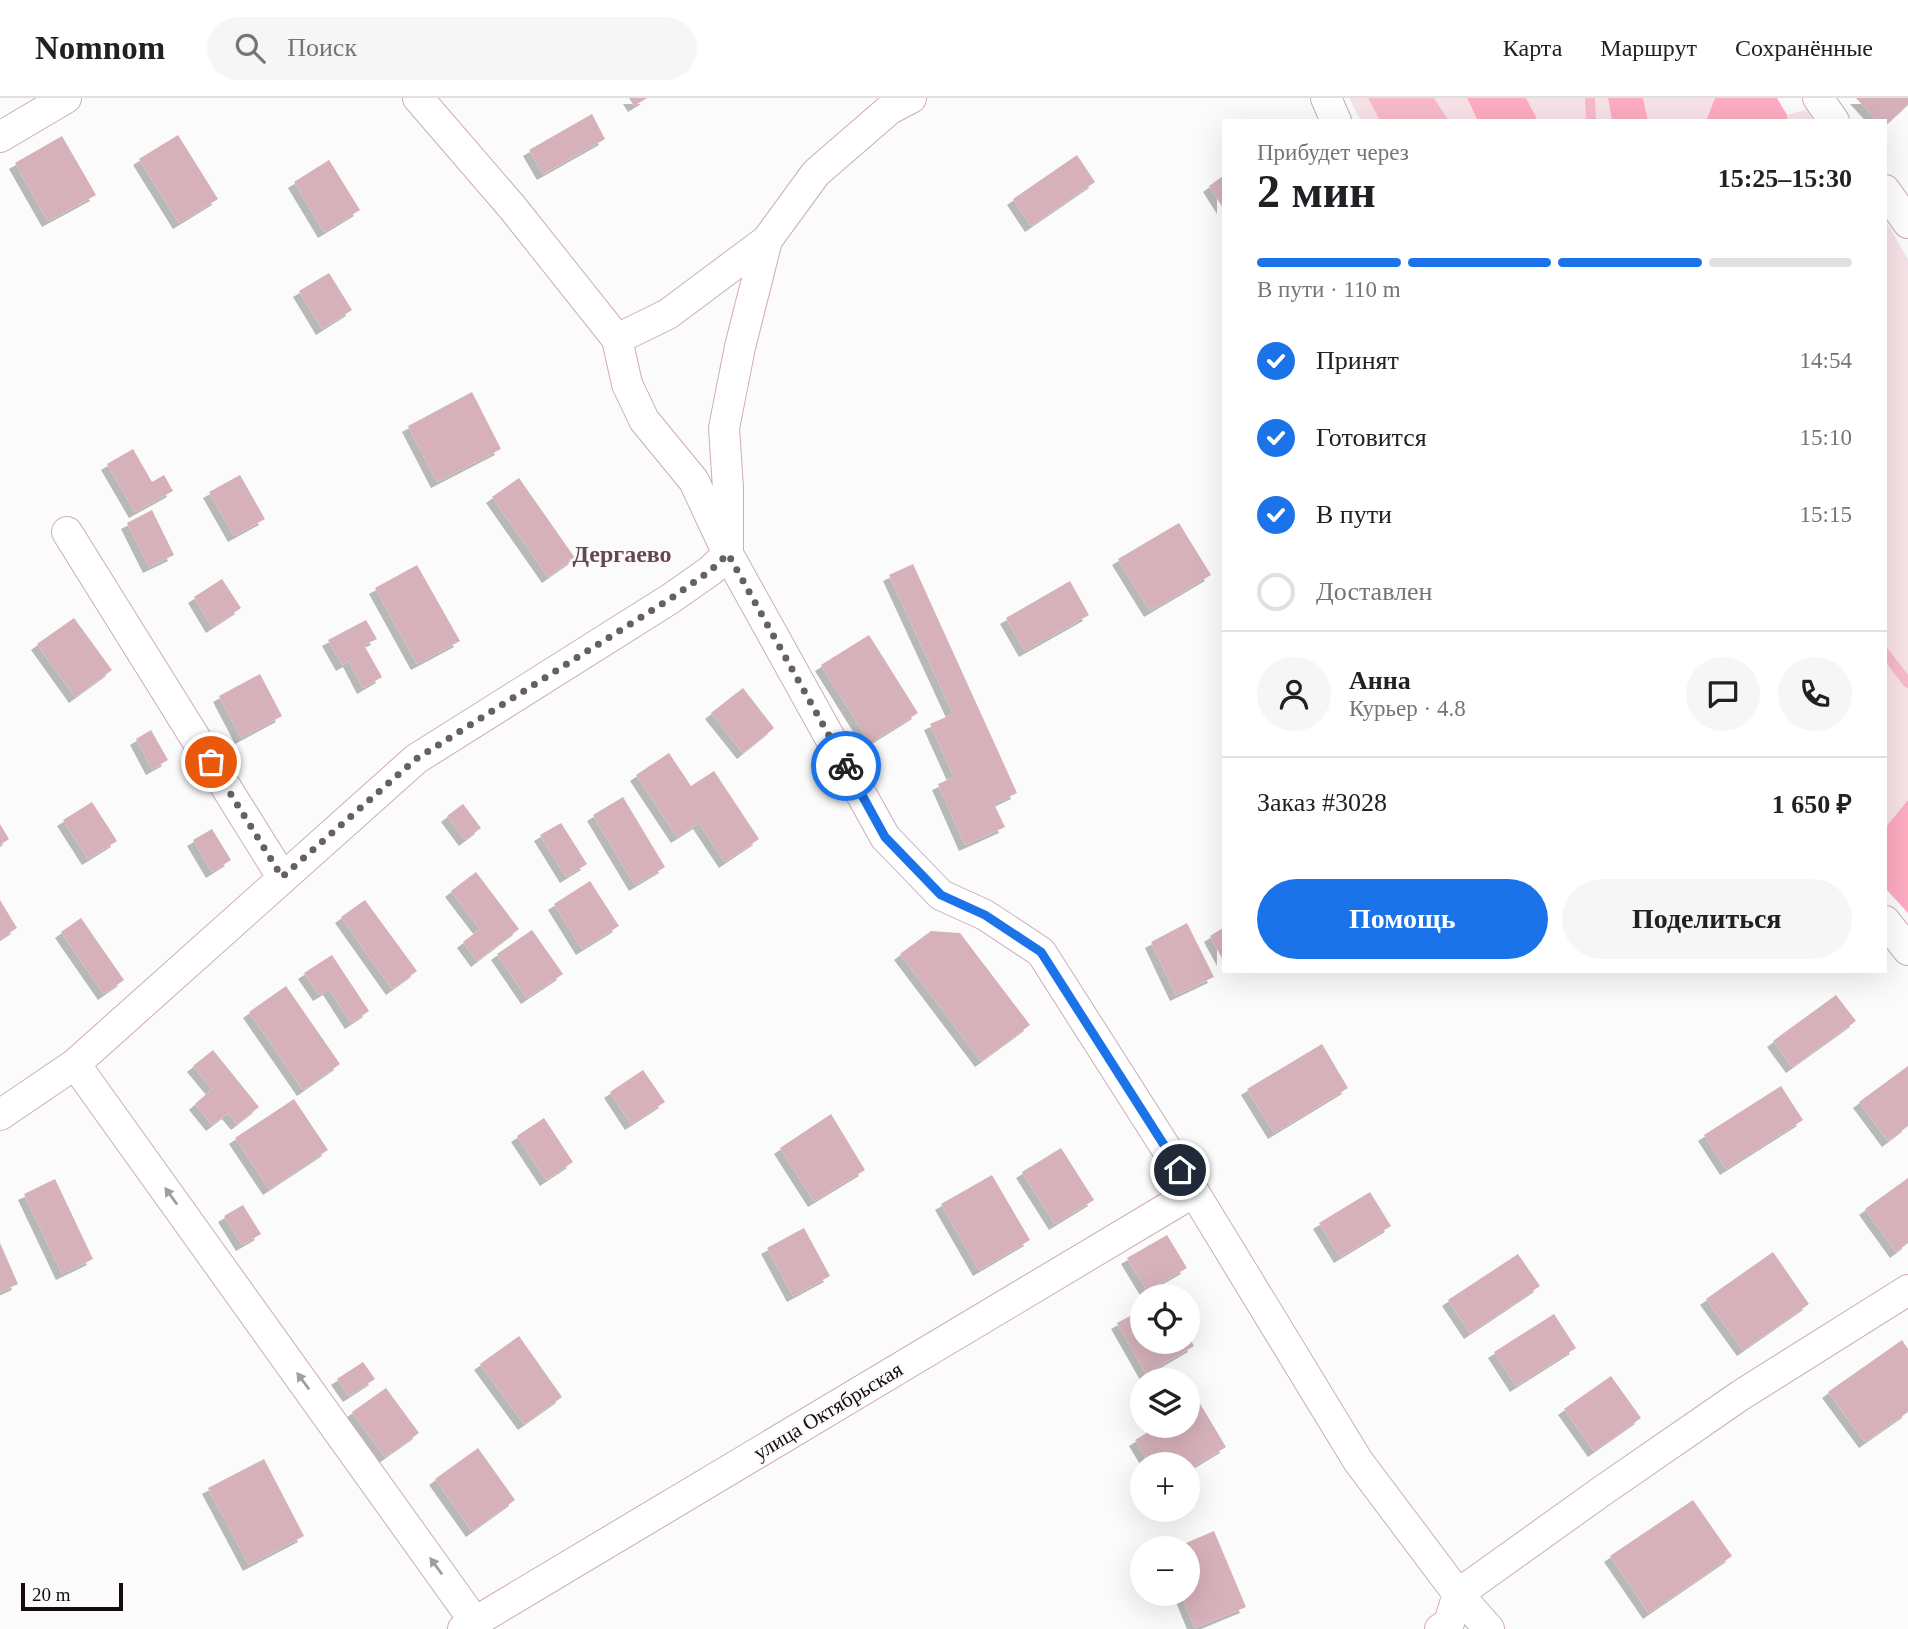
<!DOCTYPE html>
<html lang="ru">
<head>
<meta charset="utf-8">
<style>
  :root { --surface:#fff; --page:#f6f6f6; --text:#202124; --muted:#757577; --line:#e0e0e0; --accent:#1a73e8 }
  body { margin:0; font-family:"Times New Roman",serif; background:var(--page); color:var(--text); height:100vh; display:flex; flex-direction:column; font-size:26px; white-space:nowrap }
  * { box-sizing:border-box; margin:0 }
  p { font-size:23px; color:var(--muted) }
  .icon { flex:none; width:38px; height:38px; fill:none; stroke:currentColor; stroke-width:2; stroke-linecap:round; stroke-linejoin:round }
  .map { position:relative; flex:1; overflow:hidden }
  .drawer { position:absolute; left:1222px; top:21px; width:665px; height:854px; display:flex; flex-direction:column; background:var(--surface); border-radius:0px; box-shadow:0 7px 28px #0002 }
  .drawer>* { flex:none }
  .tools { position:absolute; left:1130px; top:1186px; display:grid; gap:14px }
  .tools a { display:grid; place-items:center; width:70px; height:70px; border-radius:50%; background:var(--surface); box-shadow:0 7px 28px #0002; font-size:35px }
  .scale { position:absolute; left:21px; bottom:18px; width:102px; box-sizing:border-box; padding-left:7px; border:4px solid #170b0e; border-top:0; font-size:19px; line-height:24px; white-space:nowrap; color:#170b0e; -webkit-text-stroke:5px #fbfbfb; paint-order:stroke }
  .pin { position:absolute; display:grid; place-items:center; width:60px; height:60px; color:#fff; margin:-30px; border:4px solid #fff; border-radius:50%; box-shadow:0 2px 7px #0007 }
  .courier { position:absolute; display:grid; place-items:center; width:70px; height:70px; margin:-35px; border:5px solid #1a73e8; border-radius:50%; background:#fff; color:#222; box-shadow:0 2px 9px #0007 }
  .overview em { font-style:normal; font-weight:800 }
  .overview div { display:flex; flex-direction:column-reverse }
  .overview { display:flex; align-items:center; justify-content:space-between; height:119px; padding:0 35px }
  h1 { font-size:46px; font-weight:800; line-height:52px }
  .bar { display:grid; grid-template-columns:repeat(4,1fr); gap:10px 7px; align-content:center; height:84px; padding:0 35px }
  .bar i { height:9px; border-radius:5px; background:var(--line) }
  .bar .current { background:var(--accent) }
  .bar p { grid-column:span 4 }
  .line { display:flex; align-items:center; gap:18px; padding:0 35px; border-top:2px solid var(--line) }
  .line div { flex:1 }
  .round { display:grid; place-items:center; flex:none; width:74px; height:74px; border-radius:37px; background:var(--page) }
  ol { padding:0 35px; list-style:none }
  li { display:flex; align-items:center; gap:21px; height:77px }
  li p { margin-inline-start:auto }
  li .icon { padding:7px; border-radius:50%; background:var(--accent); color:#fff; stroke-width:4 }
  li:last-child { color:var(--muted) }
  li i { width:38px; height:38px; border:4px solid var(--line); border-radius:50% }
  .primary-button { display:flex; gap:14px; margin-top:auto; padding:14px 35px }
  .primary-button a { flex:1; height:80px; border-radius:42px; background:var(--accent); color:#fff; font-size:28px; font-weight:800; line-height:80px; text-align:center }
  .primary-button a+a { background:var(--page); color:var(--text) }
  header { display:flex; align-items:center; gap:42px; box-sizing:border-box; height:98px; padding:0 35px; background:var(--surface); border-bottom:2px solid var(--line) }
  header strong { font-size:33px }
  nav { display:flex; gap:38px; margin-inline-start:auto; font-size:24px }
  .search { width:490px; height:63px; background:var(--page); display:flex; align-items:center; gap:18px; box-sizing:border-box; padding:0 24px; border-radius:38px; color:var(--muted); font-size:26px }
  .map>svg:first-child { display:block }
  .green { fill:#f7e2e7 }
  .forest { fill:#fdacc1 }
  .water { fill:#f8baca }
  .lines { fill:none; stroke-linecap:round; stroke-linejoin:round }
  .stream { stroke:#f8baca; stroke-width:10 }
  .building { fill:#d6b1b9; filter:url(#shadow) }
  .street-casing { stroke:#d0abb3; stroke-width:32 }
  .street { stroke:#fff; stroke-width:30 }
  .oneway { fill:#a29d9f }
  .done { stroke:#675f61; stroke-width:7; stroke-dasharray:0 12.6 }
  .route { stroke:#1a73e8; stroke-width:9 }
  .labels { text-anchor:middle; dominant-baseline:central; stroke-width:5; stroke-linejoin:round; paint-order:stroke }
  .street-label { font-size:21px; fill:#170b0e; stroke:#fbfbfb }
  .quarter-label { font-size:24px; font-weight:bold; fill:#67474f; stroke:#fbfbfb }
</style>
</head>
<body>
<header>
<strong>Nomnom</strong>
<div class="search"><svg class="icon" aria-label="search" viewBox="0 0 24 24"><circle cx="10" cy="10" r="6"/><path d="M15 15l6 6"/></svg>Поиск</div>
<nav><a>Карта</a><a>Маршрут</a><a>Сохранённые</a></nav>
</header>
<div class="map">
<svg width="1908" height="1531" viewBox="0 0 1908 1531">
  <defs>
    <filter id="shadow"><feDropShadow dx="-6" dy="6" stdDeviation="0" flood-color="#0004"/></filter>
  </defs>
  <rect width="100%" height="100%" fill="#fbfbfb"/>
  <!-- green -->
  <path class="green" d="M 1349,0 L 1368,0 L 1380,23 L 1361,23 Z
    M 1434,0 L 1467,0 L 1478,23 L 1449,23 Z
    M 1526,0 L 1608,0 L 1612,23 L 1538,23 Z
    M 1643,0 L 1715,0 L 1706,23 L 1648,23 Z
    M 1805,12 L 1814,23 L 1788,23 L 1787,17 Z
    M 1885,122 L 1908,161 L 1908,702 L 1885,730 Z"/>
  <!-- forest -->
  <path class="forest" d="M 1467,0 L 1526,0 L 1538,23 L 1478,23 Z
    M 1608,0 L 1643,0 L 1648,23 L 1612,23 Z
    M 1715,0 L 1777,0 L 1787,17 L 1788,23 L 1706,23 Z
    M 1908,702 L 1908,815 L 1885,790 L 1885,730 Z"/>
  <!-- water -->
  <path class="water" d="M 1368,0 L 1434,0 L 1449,23 L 1380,23 Z"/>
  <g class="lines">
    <!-- stream -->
    <path class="stream" d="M 1590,0 L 1591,23
      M 1885,555 L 1908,585"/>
  </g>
  <!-- building -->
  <path class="building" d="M 629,0 L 647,0 L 634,8 Z
    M 1856,0 L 1908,0 L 1908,7 L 1885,28 L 1885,23 L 1877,23 Z
    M 592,16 L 605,41 L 543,76 L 529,52 Z
    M 178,37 L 218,101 L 179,125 L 139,61 Z
    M 62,38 L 96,97 L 48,123 L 15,65 Z
    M 1077,57 L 1095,84 L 1031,128 L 1013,101 Z
    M 329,62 L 360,112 L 324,134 L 294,84 Z
    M 1223,78 L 1223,110 L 1209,88 Z
    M 329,175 L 352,212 L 322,231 L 299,193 Z
    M 472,294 L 501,351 L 437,384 L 408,328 Z
    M 133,351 L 152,384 L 164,377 L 173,393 L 135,414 L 107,366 Z
    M 240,377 L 265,421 L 234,438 L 209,394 Z
    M 519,380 L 575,460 L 548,479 L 492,399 Z
    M 152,412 L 174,457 L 149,469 L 127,425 Z
    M 1179,425 L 1211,477 L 1150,513 L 1118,461 Z
    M 913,466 L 1017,695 L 994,706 L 1005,729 L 965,747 L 938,686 L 954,679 L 930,626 L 953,616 L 889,477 Z
    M 417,467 L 460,543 L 417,566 L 375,490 Z
    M 222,481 L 241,510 L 212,529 L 194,499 Z
    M 1070,483 L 1089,517 L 1025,553 L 1006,520 Z
    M 74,520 L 112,572 L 75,599 L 37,546 Z
    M 366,522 L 377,541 L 364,547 L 382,579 L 363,590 L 349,563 L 342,567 L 328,542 Z
    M 869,537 L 918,615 L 870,645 L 821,567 Z
    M 260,576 L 282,618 L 241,640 L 219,598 Z
    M 743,590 L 774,630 L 743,655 L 711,615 Z
    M 151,632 L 168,662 L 152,671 L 136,641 Z
    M 669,655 L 691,688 L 714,673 L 759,741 L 725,764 L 699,725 L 677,739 L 636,677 Z
    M 623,699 L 665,769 L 635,787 L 593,717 Z
    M 92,704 L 117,743 L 88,761 L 63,722 Z
    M 463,706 L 481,730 L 465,742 L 447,718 Z
    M 561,725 L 587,766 L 566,779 L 540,737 Z
    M 0,726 L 9,741 L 0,747 Z
    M 212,731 L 231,762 L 212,774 L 193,742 Z
    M 476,774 L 519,831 L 477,863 L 463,844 L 480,831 L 451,793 Z
    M 590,783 L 619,828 L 582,851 L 554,806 Z
    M 0,802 L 17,830 L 0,841 Z
    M 365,802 L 417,873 L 392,891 L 341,819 Z
    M 81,820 L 124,882 L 104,896 L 61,834 Z
    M 1187,825 L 1214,879 L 1176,897 L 1151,844 Z
    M 1223,830 L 1223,862 L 1210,838 Z
    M 532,832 L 563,876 L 527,900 L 497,856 Z
    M 931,833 L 960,835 L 1030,927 L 981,963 L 900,856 Z
    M 332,857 L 369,913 L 351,925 L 329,891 L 319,897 L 304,875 Z
    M 286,888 L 340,966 L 303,992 L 249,914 Z
    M 1836,897 L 1856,923 L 1792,969 L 1773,943 Z
    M 1322,946 L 1348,990 L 1274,1035 L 1247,991 Z
    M 213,952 L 259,1009 L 237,1026 L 228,1015 L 212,1027 L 195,1006 L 212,991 L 193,968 Z
    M 1908,968 L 1908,1028 L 1888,1043 L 1859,1004 Z
    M 643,972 L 665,1004 L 631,1026 L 610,994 Z
    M 1781,988 L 1803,1022 L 1726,1071 L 1704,1037 Z
    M 294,1001 L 328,1052 L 269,1091 L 235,1040 Z
    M 831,1016 L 865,1072 L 814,1103 L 780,1050 Z
    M 544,1020 L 573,1064 L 546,1082 L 517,1038 Z
    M 1061,1050 L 1094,1102 L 1055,1126 L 1022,1074 Z
    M 992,1077 L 1030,1142 L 979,1172 L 941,1106 Z
    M 1908,1080 L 1908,1145 L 1896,1154 L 1865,1111 Z
    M 55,1081 L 93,1161 L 62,1176 L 24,1096 Z
    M 1370,1094 L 1391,1128 L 1340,1159 L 1319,1125 Z
    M 243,1107 L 261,1136 L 242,1147 L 224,1118 Z
    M 804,1130 L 830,1178 L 793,1198 L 767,1150 Z
    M 1167,1137 L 1187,1170 L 1147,1193 L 1127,1160 Z
    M 0,1145 L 18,1186 L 0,1194 Z
    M 1773,1154 L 1809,1206 L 1743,1252 L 1706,1201 Z
    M 1518,1156 L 1540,1188 L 1470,1235 L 1448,1202 Z
    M 1143,1211 L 1143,1244 L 1188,1244 L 1188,1237 L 1194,1248 L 1146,1276 L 1117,1225 Z
    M 1554,1216 L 1576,1250 L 1516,1288 L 1494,1254 Z
    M 519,1238 L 562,1299 L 524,1326 L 480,1266 Z
    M 1902,1242 L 1908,1251 L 1908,1314 L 1865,1344 L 1828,1294 Z
    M 363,1264 L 375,1281 L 349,1298 L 337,1281 Z
    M 1611,1278 L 1641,1320 L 1594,1353 L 1564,1311 Z
    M 386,1290 L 419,1335 L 385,1359 L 352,1314 Z
    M 1199,1304 L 1226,1349 L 1188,1372 L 1188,1367 L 1150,1367 L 1135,1342 L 1158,1328 L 1188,1328 L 1188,1310 Z
    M 478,1350 L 515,1402 L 472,1433 L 435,1381 Z
    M 264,1361 L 304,1438 L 249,1467 L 208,1390 Z
    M 1693,1402 L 1732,1458 L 1649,1515 L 1610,1458 Z
    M 1214,1433 L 1246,1509 L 1195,1530 L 1181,1496 L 1188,1496 L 1188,1451 L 1172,1451 Z"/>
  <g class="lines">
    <!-- street casing -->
    <g class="street-casing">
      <path id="street" d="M 418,0 L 512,109 L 617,241 L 627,286 L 644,322 L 694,383 L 728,456 L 885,739 L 941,797 L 985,817 L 1041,854 L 1194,1094 L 1358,1363 L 1458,1496 L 1489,1531
        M 1326,0 L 1336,23
        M 1818,0 L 1834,23
        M 0,39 L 66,0
        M 1885,92 L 1908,125
        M 617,241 L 668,216 L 767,142
        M 67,434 L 282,779
        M 1885,823 L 1908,852
        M 75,966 L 475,1524
        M 0,1017 L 75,966 L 416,661 L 670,501 L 710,473 L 728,456 L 728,390 L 724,330 L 740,249 L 767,142 L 816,75 L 890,11 L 911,0
        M 463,1531 L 1194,1094
        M 1440,1531 L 1449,1525 L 1458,1496 L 1602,1393 L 1741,1297 L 1908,1192"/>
    </g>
    <!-- street -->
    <use href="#street" class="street"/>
  </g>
  <!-- one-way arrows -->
  <defs><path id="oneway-solid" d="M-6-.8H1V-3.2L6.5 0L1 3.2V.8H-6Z" transform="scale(1.75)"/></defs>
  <g class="oneway">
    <use href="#oneway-solid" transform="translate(171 1098) rotate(-126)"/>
    <use href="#oneway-solid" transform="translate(303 1283) rotate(-126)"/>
    <use href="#oneway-solid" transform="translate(436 1468) rotate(-126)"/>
  </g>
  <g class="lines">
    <!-- done -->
    <path class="done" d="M 211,664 L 282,779 L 416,661 L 670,501 L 710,473 L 728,456 L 846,668"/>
    <!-- route -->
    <path class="route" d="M 846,668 L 885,739 L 941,797 L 985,817 L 1041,854 L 1180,1072"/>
  </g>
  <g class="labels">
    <!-- street labels -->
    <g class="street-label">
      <text transform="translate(828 1313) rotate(-31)">улица Октябрьская</text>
    </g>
    <!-- quarter labels -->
    <g class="quarter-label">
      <text x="622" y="456">Дергаево</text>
    </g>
  </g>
</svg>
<div class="tools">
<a><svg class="icon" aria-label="locate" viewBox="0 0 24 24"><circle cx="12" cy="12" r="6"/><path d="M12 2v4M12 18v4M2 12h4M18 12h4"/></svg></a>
<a><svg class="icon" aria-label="layers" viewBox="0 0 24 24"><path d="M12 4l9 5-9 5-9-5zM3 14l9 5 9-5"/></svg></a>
<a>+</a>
<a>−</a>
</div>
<div class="scale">20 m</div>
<div class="pin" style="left:211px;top:664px;background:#ea580c"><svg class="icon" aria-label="bag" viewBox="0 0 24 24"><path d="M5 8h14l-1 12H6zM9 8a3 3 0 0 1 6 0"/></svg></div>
<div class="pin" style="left:1180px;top:1072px;background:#1f2937"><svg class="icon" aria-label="home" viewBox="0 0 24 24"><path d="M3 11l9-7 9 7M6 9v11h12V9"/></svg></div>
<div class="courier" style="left:846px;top:668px"><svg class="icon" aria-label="bike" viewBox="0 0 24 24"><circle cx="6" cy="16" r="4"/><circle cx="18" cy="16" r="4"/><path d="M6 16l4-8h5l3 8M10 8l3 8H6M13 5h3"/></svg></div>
<section class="drawer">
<div class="overview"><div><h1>2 мин</h1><p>Прибудет через</p></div><em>15:25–15:30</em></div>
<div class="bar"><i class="current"></i><i class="current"></i><i class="current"></i><i></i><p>В пути · 110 m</p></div>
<ol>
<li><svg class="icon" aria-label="check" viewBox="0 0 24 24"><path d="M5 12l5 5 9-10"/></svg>Принят<p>14:54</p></li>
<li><svg class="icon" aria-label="check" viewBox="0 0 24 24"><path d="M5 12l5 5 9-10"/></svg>Готовится<p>15:10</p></li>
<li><svg class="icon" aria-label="check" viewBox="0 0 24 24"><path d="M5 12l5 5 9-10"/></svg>В пути<p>15:15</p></li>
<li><i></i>Доставлен</li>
</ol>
<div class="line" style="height:126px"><a class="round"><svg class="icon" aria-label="person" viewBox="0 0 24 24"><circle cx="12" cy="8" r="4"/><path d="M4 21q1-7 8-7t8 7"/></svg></a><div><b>Анна</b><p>Курьер · 4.8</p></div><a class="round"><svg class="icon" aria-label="chat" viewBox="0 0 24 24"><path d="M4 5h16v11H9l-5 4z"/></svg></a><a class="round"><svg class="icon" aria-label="phone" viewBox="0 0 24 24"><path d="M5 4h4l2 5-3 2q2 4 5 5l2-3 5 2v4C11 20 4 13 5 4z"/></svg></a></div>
<div class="line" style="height:91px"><div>Заказ #3028</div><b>1 650 ₽</b></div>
<div class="primary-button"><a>Помощь</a><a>Поделиться</a></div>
</section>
</div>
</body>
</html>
